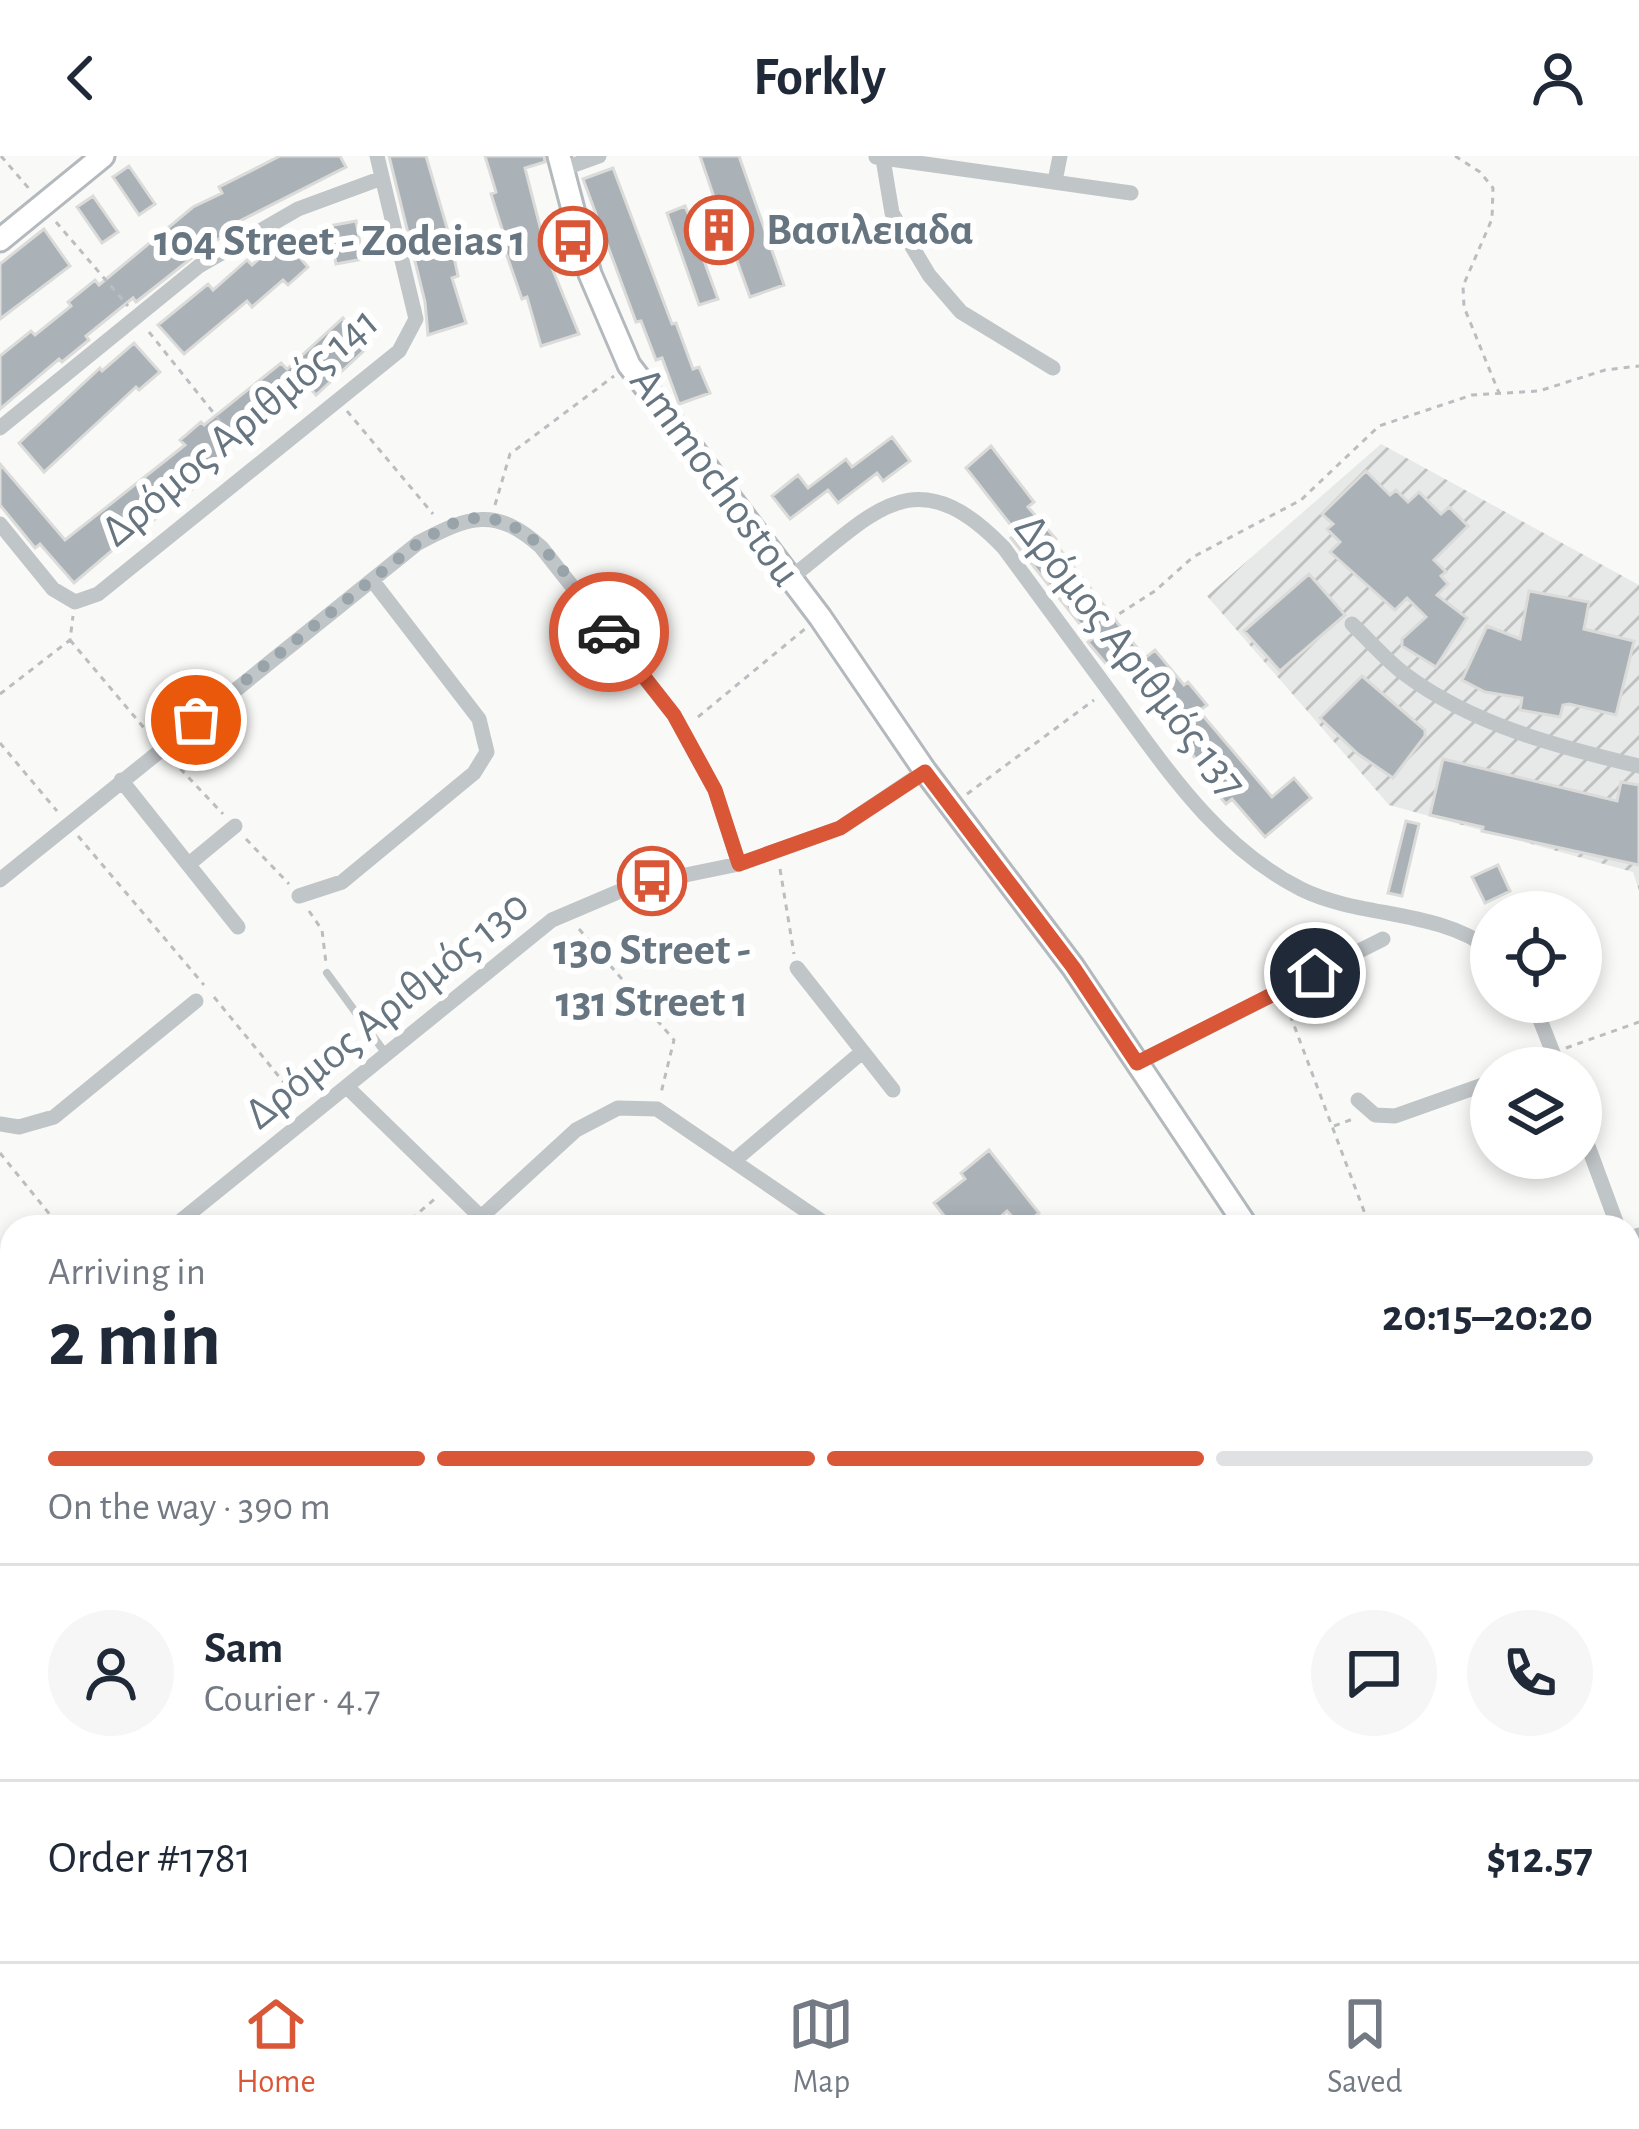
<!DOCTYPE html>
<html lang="en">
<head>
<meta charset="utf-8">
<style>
  :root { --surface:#fff; --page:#f6f6f7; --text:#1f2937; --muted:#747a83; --line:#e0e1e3; --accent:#d95737 }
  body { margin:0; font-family:"Alegreya Sans",sans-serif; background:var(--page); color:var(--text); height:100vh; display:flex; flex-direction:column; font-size:45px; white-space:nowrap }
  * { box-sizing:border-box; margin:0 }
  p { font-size:39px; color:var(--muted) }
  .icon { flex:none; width:66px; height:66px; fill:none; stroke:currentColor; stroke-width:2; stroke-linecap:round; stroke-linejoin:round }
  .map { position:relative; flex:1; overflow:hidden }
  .details { position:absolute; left:0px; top:1059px; width:1641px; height:747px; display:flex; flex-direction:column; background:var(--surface); border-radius:36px 36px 0 0; box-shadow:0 6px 18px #0003 }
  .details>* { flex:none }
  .controls { position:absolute; left:1470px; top:735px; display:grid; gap:24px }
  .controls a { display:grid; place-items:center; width:132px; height:132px; border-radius:50%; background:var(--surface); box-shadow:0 6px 18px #0003; font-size:60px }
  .pin { position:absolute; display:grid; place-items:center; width:102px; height:102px; color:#fff; margin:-51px; border:6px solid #fff; border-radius:50%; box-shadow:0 3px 12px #0007 }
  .courier { position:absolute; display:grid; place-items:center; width:120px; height:120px; margin:-60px; border:9px solid #d95737; border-radius:50%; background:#fff; color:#222; box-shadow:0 3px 15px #0007 }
  .headline em { font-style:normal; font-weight:700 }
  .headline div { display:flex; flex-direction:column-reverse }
  .headline { display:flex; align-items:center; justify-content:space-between; height:204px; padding:0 48px }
  h1 { font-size:78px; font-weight:700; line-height:90px }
  .bar { display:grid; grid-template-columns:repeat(4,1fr); gap:18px 12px; align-content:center; height:144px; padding:0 48px }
  .bar i { height:15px; border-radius:9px; background:var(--line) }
  .bar .on { background:var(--accent) }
  .bar p { grid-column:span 4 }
  .line { display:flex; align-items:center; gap:30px; padding:0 48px; border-top:3px solid var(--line) }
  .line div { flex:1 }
  .round { display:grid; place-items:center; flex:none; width:126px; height:126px; border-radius:63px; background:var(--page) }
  header { display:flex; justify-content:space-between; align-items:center; height:156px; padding:0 48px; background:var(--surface); font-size:54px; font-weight:700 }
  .tabs { display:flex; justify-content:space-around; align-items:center; height:168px; border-top:3px solid var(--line); background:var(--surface); font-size:33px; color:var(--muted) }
  .tabs a { display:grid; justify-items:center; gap:6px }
  .tabs .on { color:var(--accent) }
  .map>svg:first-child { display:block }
  .built { fill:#e7e8e8 }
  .industrial { fill:url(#industrial-furrows) }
  .building { fill:#aab2b7; stroke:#dbdbd9; stroke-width:3 }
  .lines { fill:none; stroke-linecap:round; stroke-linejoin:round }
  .secondary-casing { stroke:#b3b9bd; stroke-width:27 }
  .path { stroke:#bbbec0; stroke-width:3; stroke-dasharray:6 6; stroke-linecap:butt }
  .lane { stroke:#c0c5c8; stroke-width:8 }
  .street { stroke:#c0c5c8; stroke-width:15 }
  .secondary { stroke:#fff; stroke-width:21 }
  .done { stroke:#99a3aa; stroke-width:12; stroke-dasharray:0 21.6 }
  .route { stroke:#d95737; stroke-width:15 }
  .labels { text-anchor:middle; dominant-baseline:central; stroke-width:12; stroke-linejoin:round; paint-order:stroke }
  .poi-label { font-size:45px; font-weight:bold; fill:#667580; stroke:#fff; text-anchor:start }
  .street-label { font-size:45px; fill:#667580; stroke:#fff }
</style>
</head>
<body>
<header><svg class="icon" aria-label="back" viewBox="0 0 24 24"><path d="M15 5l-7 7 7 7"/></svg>Forkly<svg class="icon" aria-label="person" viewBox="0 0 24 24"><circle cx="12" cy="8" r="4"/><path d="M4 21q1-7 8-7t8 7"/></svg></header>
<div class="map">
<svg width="1639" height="1805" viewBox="0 0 1639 1805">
  <defs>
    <pattern id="industrial-furrows" width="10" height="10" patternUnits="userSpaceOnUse" patternTransform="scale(3)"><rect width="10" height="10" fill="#e7e8e8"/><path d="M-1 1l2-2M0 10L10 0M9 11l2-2" fill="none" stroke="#bfc1c1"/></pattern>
  </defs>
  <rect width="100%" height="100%" fill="#f9f9f7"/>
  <!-- built -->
  <path class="built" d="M 638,1794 L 1006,1794 L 1011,1805 L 649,1805 Z"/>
  <!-- industrial -->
  <path class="industrial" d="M 1381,288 L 1639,429 L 1639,735 L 1633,716 L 1389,649 L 1207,440 Z"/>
  <!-- building -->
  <path class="building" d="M 280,0 L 340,0 L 346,11 L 232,69 L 235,75 L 196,94 L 198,97 L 136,146 L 133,142 L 86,180 L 89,184 L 62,206 L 59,203 L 0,253 L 0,200 L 31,175 L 35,179 L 71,150 L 68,146 L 95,124 L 99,129 L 193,51 L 222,37 L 219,31 Z
    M 389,0 L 426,0 L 450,82 L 458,120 L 452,122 L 466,167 L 428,179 L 425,146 Z
    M 485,0 L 544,0 L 545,6 L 525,12 L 548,102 L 579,178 L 541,190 L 527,141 L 522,143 L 499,77 L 503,76 L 491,38 L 496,36 Z
    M 700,0 L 739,0 L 784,129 L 750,141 L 732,91 L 703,102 L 718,143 L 699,149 L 667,57 L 685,50 L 688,57 L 716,47 Z
    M 129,10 L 155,48 L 139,59 L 113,21 Z
    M 613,12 L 672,168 L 676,167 L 693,213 L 699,211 L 710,237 L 679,248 L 662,202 L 656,204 L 641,165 L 636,166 L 583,23 Z
    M 93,40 L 118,76 L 102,87 L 77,51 Z
    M 356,65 L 363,103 L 336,108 L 329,70 Z
    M 44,73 L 70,110 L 0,163 L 0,108 Z
    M 283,82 L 308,111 L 288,129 L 283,124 L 252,151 L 247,145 L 184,198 L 158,169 L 208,128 L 213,134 L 247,104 L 252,109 Z
    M 343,162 L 368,191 L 316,239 L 310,232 L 247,283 L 244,279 L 195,321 L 200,327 L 145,371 L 143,368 L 74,427 L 40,388 L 35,392 L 0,349 L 0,308 L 65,384 L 185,289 L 180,284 L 201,266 L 204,269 L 281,207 L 287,213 Z
    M 134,187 L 160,216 L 139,234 L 136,231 L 44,316 L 19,287 L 100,212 L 102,215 Z
    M 892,281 L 910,305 L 883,325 L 877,317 L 838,347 L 828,334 L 790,363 L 772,340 L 798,319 L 808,332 L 846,303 L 852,311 Z
    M 991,290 L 1034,346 L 1028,351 L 1056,383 L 1054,386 L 1145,502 L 1155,494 L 1184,529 L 1188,526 L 1207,549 L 1199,555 L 1272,641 L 1294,622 L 1311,642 L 1265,681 L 1232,643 L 1226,648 L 1209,628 L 1214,624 L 1184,589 L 1192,583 L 1152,535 L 1148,538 L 1117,501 L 1107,509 L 1091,490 L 1088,486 L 1092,483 L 1011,382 L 1017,377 L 966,312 Z
    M 1366,315 L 1390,339 L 1396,334 L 1408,346 L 1419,336 L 1441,358 L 1449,351 L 1468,370 L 1434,404 L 1446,416 L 1441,420 L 1448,428 L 1437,439 L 1467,462 L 1436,511 L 1402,490 L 1402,483 L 1426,461 L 1407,442 L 1395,454 L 1330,396 L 1340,386 L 1327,373 L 1333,368 L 1322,358 Z
    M 1309,418 L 1345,459 L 1280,515 L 1244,475 Z
    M 1529,435 L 1589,446 L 1584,473 L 1634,485 L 1616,559 L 1569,548 L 1563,549 L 1560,561 L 1520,554 L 1522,542 L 1485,536 L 1462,524 L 1487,470 L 1520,483 Z
    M 1362,520 L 1425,574 L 1425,580 L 1393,622 L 1358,598 L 1320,562 Z
    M 1443,603 L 1617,645 L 1621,626 L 1639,629 L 1639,709 L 1482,675 L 1483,671 L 1430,659 Z
    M 1406,665 L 1419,668 L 1402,740 L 1388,737 Z
    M 1498,709 L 1510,735 L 1485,747 L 1472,721 Z
    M 989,994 L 1039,1057 L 1022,1071 L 1007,1055 L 989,1071 L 953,1071 L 934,1047 L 965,1023 L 961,1017 Z"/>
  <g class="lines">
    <!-- secondary casing -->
    <g class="secondary-casing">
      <path id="secondary" d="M 559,0 L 590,118 L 629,209 L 820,461 L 925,615 L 1073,811 L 1247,1071
        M 0,84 L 103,0
        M 1629,1779 L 1639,1792"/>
    </g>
    <!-- path -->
    <path class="path" d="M 1,0 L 31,35
      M 1455,0 L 1480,16 L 1493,32 L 1492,63 L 1463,130 L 1464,151 L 1499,237
      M 56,66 L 128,150
      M 149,176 L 244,295
      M 347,255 L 433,358
      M 495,349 L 510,298 L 614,220
      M 1089,477 L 1155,435 L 1193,401 L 1301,344 L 1379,270 L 1472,239 L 1539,235 L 1605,214 L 1639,210
      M 70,484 L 150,579
      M 0,538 L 70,484 L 73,460
      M 698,561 L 806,472
      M 0,587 L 57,655
      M 172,604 L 223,658
      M 967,638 L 1094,544
      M 78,680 L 204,829
      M 246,683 L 289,728
      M 780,713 L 794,798
      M 309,755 L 322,774 L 326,807
      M 579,773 L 674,884 L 661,937
      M 214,841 L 299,945
      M 1286,848 L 1370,1071
      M 1566,892 L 1639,866
      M 1334,970 L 1353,963
      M 0,997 L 60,1071
      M 402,1071 L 437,1041
      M 1260,1794 L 1269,1805
      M 422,1805 L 434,1794
      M 559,1805 L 568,1794"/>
    <!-- lane -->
    <path class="lane" d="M 327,817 L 386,898"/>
    <!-- street -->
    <path class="street" d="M 876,1 L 1131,37
      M 883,3 L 892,57 L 929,119 L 961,156 L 1053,212
      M 563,13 L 599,0
      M 1055,25 L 1060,0
      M 0,272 L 199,110 L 298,53 L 382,22
      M 0,368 L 53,433 L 75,446 L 98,438 L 399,195 L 416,163 L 377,0
      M 789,423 C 872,360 913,297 1004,392 C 1042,444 1080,495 1118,547 C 1170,618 1220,692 1301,733 C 1359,762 1438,753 1491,794
      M 1352,468 C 1370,485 1387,505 1406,519 C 1473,569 1559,591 1639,610
      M 121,624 L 238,771
      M 189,708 L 235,670
      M 0,724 L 418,387 C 469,360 495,350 541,391 L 674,559 L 715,634 L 739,708
      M 299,740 L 342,726 L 474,617 L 487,596 L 479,563 L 372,424
      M 797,812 L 893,934
      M 1533,846 L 1559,912
      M 1137,907 L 1383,783
      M 1530,912 L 1556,903
      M 347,931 L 491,1071
      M 1358,944 L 1375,959 L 1395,960 L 1491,926
      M 0,968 L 19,971 L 54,961 L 196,845
      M 1581,971 L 1618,1071
      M 735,1004 L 862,896
      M 480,1062 L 576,974 L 618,952 L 657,953 L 830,1071
      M 173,1071 L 552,764 L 632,730 L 739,708 L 840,672 L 925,615
      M 1629,1083 L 1639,1079
      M 0,1210 L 12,1200
      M 0,1488 L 12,1481
      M 1629,1491 L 1639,1503
      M 236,1794 L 252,1805
      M 1030,1794 L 1037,1805
      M 1431,1794 L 1439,1805
      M 0,1799 L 6,1805
      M 18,1805 L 36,1794
      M 383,1805 L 390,1800
      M 1349,1805 L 1363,1794"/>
    <!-- secondary -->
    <use href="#secondary" class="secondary"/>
  </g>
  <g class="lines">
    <!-- done -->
    <path class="done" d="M 196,564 L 418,387 C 431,380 446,369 460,365 C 529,345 573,432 609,476"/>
    <!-- route -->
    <path class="route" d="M 609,476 L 674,559 L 715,634 L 739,708 L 840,672 L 925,616 L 1073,811 L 1137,907 L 1315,817"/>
  </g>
  <!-- icons -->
  <defs>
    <g id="building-ring" transform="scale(3.45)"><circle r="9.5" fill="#fff" stroke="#d95737" stroke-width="1.5"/><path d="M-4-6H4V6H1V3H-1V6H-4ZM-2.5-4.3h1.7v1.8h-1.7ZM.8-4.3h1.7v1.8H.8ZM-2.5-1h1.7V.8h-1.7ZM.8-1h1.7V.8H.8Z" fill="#d95737"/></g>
    <g id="bus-ring" transform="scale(3.45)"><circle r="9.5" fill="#fff" stroke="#d95737" stroke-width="1.5"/><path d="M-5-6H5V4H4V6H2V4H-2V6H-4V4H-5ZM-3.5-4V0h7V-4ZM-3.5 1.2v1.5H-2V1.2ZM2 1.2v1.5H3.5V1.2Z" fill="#d95737"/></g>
  </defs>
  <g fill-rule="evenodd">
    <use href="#building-ring" x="719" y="74"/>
    <use href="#bus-ring" x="573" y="85"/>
    <use href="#bus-ring" x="652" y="725"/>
  </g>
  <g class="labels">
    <!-- poi labels -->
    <g class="poi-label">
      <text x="766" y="74">Βασιλειαδα</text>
      <text x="526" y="85" text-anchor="end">104 Street - Zodeias 1</text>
      <text x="652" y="794" text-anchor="middle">130 Street -<tspan x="652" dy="52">131 Street 1</tspan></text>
    </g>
    <!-- street labels -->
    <g class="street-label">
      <text transform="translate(240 271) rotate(-40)">Δρόμος Αριθμός 141</text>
      <text transform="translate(715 321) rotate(54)">Ammochostou</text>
      <text transform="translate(1130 500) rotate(52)">Δρόμος Αριθμός 137</text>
      <text transform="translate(387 854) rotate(-39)">Δρόμος Αριθμός 130</text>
    </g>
  </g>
</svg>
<div class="controls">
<a><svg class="icon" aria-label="locate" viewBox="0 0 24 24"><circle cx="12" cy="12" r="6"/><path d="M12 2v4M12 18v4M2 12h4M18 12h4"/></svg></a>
<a><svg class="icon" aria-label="layers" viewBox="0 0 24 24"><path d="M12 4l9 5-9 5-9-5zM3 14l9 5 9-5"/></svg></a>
</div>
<div class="pin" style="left:196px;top:564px;background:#ea580c"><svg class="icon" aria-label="bag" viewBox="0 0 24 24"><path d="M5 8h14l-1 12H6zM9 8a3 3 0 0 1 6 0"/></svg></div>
<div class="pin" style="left:1315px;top:817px;background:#1f2937"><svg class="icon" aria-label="home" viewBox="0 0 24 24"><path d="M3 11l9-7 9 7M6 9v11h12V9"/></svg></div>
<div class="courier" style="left:609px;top:476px"><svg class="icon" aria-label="car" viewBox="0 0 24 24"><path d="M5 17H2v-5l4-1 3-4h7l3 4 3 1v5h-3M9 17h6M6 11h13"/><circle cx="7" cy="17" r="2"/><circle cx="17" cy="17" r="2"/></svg></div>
<section class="details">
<div class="headline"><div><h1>2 min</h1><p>Arriving in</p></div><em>20:15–20:20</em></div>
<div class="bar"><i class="on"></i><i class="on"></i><i class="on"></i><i></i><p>On the way · 390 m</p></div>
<div class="line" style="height:216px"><a class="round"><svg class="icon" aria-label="person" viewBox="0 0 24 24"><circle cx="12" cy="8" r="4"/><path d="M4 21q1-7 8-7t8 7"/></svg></a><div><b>Sam</b><p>Courier · 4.7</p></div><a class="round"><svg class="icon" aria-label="chat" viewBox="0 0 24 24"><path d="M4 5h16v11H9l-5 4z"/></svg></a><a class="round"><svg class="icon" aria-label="phone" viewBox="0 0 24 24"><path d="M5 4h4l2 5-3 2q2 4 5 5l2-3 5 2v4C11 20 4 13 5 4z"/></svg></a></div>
<div class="line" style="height:156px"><div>Order #1781</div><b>$12.57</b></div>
</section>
</div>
<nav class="tabs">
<a class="on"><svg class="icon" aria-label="home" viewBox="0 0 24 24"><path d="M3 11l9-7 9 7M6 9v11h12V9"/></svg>Home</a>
<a><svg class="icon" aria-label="map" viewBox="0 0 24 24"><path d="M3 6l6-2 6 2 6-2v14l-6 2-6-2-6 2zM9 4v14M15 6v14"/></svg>Map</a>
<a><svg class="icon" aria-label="saved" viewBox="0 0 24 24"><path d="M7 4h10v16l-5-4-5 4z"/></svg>Saved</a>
</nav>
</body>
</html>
